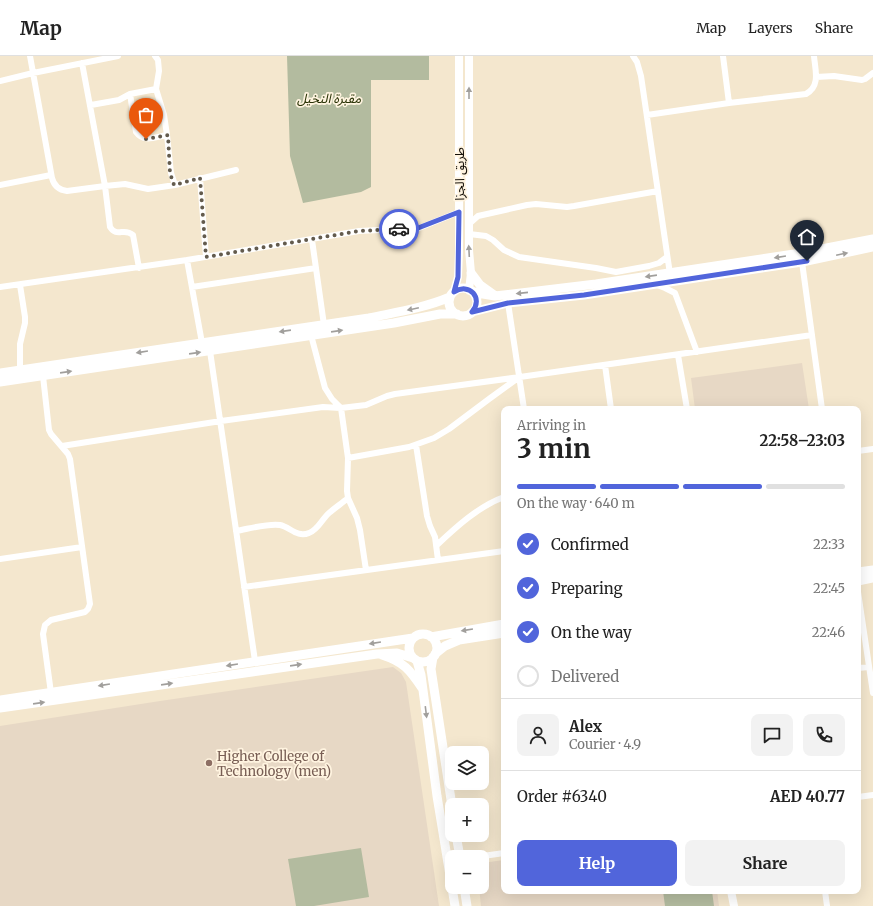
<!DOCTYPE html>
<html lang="en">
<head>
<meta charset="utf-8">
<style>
  :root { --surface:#fff; --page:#f2f2f2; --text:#222; --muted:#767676; --line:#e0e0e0; --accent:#5165db }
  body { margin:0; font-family:Merriweather,"Noto Sans Arabic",serif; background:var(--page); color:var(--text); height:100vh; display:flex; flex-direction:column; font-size:15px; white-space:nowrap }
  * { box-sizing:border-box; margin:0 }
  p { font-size:13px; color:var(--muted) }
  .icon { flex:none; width:22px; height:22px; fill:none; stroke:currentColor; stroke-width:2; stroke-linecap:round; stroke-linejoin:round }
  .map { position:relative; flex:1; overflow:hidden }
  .sheet { position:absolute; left:501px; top:350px; width:360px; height:488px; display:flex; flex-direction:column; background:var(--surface); border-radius:8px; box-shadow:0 4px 16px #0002 }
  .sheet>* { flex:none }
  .controls { position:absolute; left:445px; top:690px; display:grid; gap:8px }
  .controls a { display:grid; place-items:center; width:44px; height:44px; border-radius:8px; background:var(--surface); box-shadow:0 4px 16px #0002; font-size:20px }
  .pin { position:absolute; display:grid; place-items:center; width:34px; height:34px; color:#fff; margin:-41px -17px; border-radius:50% 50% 50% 0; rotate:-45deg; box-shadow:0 0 4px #0007 }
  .pin .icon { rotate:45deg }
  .courier { position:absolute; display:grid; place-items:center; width:40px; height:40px; margin:-20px; border:3px solid #5165db; border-radius:50%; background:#fff; color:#222; box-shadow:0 1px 5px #0007 }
  .overview em { font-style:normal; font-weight:700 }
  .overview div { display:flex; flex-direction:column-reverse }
  .overview { display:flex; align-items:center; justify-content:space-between; height:68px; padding:0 16px }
  h1 { font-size:26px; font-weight:700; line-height:30px }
  .bar { display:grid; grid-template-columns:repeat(4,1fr); gap:6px 4px; align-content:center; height:48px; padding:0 16px }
  .bar i { height:5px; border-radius:3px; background:var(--line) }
  .bar .active { background:var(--accent) }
  .bar p { grid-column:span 4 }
  .line { display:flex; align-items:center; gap:10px; padding:0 16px; border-top:1px solid var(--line) }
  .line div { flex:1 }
  .round { display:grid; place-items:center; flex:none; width:42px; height:42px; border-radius:8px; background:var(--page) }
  ol { padding:0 16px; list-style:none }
  li { display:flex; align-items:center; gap:12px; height:44px }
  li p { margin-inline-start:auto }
  li .icon { padding:4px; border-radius:50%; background:var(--accent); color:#fff; stroke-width:4 }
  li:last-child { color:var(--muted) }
  li i { width:22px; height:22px; border:2px solid var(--line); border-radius:50% }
  .primary-button { display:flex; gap:8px; margin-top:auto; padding:8px 16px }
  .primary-button a { flex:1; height:46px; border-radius:8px; background:var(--accent); color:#fff; font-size:16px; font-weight:700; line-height:46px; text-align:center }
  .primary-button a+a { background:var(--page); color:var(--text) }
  header { display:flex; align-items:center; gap:24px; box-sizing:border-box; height:56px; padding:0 20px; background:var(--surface); border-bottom:1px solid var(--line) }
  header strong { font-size:19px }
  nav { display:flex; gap:22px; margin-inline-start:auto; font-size:14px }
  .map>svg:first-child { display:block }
  .education { fill:#e7d8c5 }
  .green { fill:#b3bb9f }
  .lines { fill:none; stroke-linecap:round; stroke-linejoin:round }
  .minor { stroke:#fff; stroke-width:6 }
  .tertiary { stroke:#fff; stroke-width:8 }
  .secondary { stroke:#fff; stroke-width:9 }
  .oneway { fill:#a19f9c }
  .done { stroke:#635b4d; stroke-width:4; stroke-dasharray:0 7.2 }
  .route { stroke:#5165db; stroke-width:5 }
  .education-dot { fill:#8d6e63; stroke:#fff4e0; stroke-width:1.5 }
  .labels { text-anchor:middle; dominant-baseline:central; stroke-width:3.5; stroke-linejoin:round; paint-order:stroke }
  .park-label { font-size:13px; font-style:italic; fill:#283104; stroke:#fff4e0 }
  .street-label { font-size:13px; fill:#151008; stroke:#fff4e0 }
  .education-label { font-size:13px; fill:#785e54; stroke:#fff4e0; text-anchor:start }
</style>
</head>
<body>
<header>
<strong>Map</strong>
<nav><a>Map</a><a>Layers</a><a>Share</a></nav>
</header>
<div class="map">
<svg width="873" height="850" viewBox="0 0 873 850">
  <rect width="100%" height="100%" fill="#f4e7ce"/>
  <!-- education -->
  <path class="education" d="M 802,307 L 809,353 L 695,353 L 691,322 Z
    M 393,611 L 401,617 L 406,626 L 439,850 L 0,850 L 0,670 L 160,645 Z
    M 504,804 L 504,835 L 717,835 L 719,850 L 481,850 L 479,831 L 482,831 L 482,807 Z"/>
  <!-- green -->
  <path class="green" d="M 287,0 L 429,0 L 429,24 L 371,24 L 371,131 L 361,136 L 303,147 L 290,100 Z
    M 361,792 L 369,841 L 314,850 L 296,850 L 288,803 Z
    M 663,835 L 712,835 L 714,850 L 665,850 Z"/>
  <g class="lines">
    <!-- minor -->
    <path class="minor" d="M 30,0 L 52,122 C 54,130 59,134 67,135 L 105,130 L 125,128 L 148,133 L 175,129 L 236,114
      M 155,0 L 158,4 L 159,15 L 156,33 L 164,59 L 167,79 L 171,117 L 175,129
      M 633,0 L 637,6 L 641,20 L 670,218
      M 723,0 L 729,47
      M 82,7 L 105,130 L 110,171 C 117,182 124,171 133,179 L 139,212
      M 816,21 L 834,20 L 862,24 L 865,23 L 873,17
      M 0,25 L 33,17 L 118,0
      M 130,38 L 136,76 C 144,87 155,81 167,79
      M 91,49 L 119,44 L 130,38 L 156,33
      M 647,59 L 729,47 L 806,38 C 821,30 815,13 814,0
      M 200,122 L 206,201
      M 0,129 L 51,119
      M 469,168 L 478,160 L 527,149 L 536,148 L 567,151 L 574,150 L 658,135
      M 469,178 L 486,180 L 493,184 L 504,194 L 519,201 L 596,212 L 616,216 L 649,210 L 659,207 L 667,201
      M 312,184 L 324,269
      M 187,204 L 202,287
      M 802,206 L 822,353
      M 657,229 L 665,232 L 675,237 L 697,296
      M 0,231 L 187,204 L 359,175 L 419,172 L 459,156
      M 192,231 L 316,212
      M 508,247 L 524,353
      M 311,279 L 325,332 L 332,343 L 341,352 L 348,402 L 347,435 L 348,442 L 357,462 L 360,474 L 366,514
      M 210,295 L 255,605
      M 678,299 L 687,353
      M 605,309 L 611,353
      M 20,314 L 20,288 L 25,267 L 25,261 L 20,229
      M 43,320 L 49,374 L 51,378 L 68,398 L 70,403 L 90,548 L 88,553 L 85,556 L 51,564 L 45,569 L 43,578 L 51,637
      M 416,389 L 427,460 L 430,470 L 435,481 L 438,504
      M 62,390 L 221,365 L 323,351 L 341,352 L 366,349 L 387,340 L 395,338 L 520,321 L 812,279
      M 858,395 L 873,393
      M 348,402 L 409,391 L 434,382 L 449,373 L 489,343 L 518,322
      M 236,475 C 248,473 268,467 280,469 C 290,471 297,482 309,477 C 318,474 322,463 329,457 C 335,452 342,447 348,442
      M 437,489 C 456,471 479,450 504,441
      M 0,503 L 82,491
      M 244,531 L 504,495
      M 858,536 L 873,637
      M 858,612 L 869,611
      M 858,741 L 873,739
      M 476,801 L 504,797
      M 825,835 L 827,850"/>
    <!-- tertiary -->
    <path class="tertiary" d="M 469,234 L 471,217 L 469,194 L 469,0
      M 454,236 L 458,221 L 459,196 L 459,0
      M 731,835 L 734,850"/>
    <!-- secondary -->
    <path class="secondary" d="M 471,217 L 480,229 L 494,239
      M449 246a14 14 0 1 1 28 0a14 14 0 1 1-28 0Z
      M 469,234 L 477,237 L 495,240 L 596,228 L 801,197 L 873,183
      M 472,256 L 508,247 L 584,239 L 802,206 L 873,191
      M 0,317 L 369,262 C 397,256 424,252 450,241
      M 0,326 L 394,267 L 440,258 L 457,258
      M 858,516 L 873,514
      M 858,525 L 873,522
      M409 592a14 14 0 1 1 28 0a14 14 0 1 1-28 0Z
      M 431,581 L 504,568
      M 435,598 L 445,590 L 459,584 L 504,577
      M 382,599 C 404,606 410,614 422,632
      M 433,601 L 431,613 L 452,750
      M 417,605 L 421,619 L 437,740 L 455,850
      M 0,644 L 413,582
      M 0,652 L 377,598 L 397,597 L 413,602
      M 456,779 L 460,801
      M 464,831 L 467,850"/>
  </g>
  <!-- one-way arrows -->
  <defs><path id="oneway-solid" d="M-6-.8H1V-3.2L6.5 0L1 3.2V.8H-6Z"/></defs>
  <g class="oneway">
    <use href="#oneway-solid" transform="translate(469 37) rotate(-90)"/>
    <use href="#oneway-solid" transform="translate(469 195) rotate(-93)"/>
    <use href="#oneway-solid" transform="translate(842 198) rotate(-12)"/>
    <use href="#oneway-solid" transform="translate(780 201) rotate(171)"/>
    <use href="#oneway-solid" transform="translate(651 220) rotate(172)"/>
    <use href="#oneway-solid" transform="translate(522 237) rotate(174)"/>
    <use href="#oneway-solid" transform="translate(413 253) rotate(168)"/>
    <use href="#oneway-solid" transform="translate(285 275) rotate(172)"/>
    <use href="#oneway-solid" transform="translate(337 275) rotate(-8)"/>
    <use href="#oneway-solid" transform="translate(142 296) rotate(171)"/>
    <use href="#oneway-solid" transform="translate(195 297) rotate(-8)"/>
    <use href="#oneway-solid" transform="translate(66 316) rotate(-8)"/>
    <use href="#oneway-solid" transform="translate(467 574) rotate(171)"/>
    <use href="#oneway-solid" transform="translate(375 587) rotate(171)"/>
    <use href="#oneway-solid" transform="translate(232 609) rotate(171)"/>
    <use href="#oneway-solid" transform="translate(296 609) rotate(-8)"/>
    <use href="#oneway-solid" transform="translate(167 628) rotate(-8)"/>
    <use href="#oneway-solid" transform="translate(104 629) rotate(171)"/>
    <use href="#oneway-solid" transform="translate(39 647) rotate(-8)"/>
    <use href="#oneway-solid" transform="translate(426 656) rotate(83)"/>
  </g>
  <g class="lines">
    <!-- done -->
    <path class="done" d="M 146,83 L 168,79 L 170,117 L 174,129 L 200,122 L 206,201 L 359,175 L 399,173"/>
    <!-- route -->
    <path class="route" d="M 399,173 L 418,172 L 459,156 L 458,221 L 454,236 C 469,226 484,242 472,256 L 508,247 L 584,239 L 807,205"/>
  </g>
  <!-- markers -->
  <circle class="education-dot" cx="209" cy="707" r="4"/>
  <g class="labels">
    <!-- park labels -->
    <g class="park-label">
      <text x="329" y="42">مقبرة النخيل</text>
    </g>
    <!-- street labels -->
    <g class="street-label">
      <text transform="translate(459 118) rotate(-90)">طريق الجزا</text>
    </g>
    <!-- education labels -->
    <g class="education-label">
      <text x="217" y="700">Higher College of<tspan x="217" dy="15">Technology (men)</tspan></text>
    </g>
  </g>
</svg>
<div class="controls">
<a><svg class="icon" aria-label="layers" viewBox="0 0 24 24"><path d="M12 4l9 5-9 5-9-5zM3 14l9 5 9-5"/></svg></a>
<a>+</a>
<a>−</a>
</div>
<div class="pin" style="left:146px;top:83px;background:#ea580c"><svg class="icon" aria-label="bag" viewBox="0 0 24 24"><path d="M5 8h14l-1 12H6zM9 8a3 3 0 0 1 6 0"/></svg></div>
<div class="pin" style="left:807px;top:205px;background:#1f2937"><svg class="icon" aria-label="home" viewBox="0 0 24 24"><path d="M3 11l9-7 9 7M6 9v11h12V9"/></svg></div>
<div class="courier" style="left:399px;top:173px"><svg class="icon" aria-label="car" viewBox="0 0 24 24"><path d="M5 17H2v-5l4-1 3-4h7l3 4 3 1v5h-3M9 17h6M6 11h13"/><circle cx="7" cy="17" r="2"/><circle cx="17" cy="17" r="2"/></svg></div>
<section class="sheet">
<div class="overview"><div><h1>3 min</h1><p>Arriving in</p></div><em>22:58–23:03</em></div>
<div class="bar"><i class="active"></i><i class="active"></i><i class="active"></i><i></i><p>On the way · 640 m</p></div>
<ol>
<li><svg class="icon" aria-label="check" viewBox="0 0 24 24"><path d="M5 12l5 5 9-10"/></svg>Confirmed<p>22:33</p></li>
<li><svg class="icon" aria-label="check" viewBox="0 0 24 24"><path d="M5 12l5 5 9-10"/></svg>Preparing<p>22:45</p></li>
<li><svg class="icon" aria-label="check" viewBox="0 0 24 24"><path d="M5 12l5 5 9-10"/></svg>On the way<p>22:46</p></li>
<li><i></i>Delivered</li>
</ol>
<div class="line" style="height:72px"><a class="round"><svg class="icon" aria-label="person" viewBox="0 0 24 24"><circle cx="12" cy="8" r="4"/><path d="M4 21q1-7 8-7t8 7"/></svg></a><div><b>Alex</b><p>Courier · 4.9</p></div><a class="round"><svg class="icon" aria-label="chat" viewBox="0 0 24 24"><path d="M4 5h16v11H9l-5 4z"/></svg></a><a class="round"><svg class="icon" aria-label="phone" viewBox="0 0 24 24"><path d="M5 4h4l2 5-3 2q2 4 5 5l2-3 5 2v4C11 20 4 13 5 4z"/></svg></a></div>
<div class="line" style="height:52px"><div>Order #6340</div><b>AED 40.77</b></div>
<div class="primary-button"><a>Help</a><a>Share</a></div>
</section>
</div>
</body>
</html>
